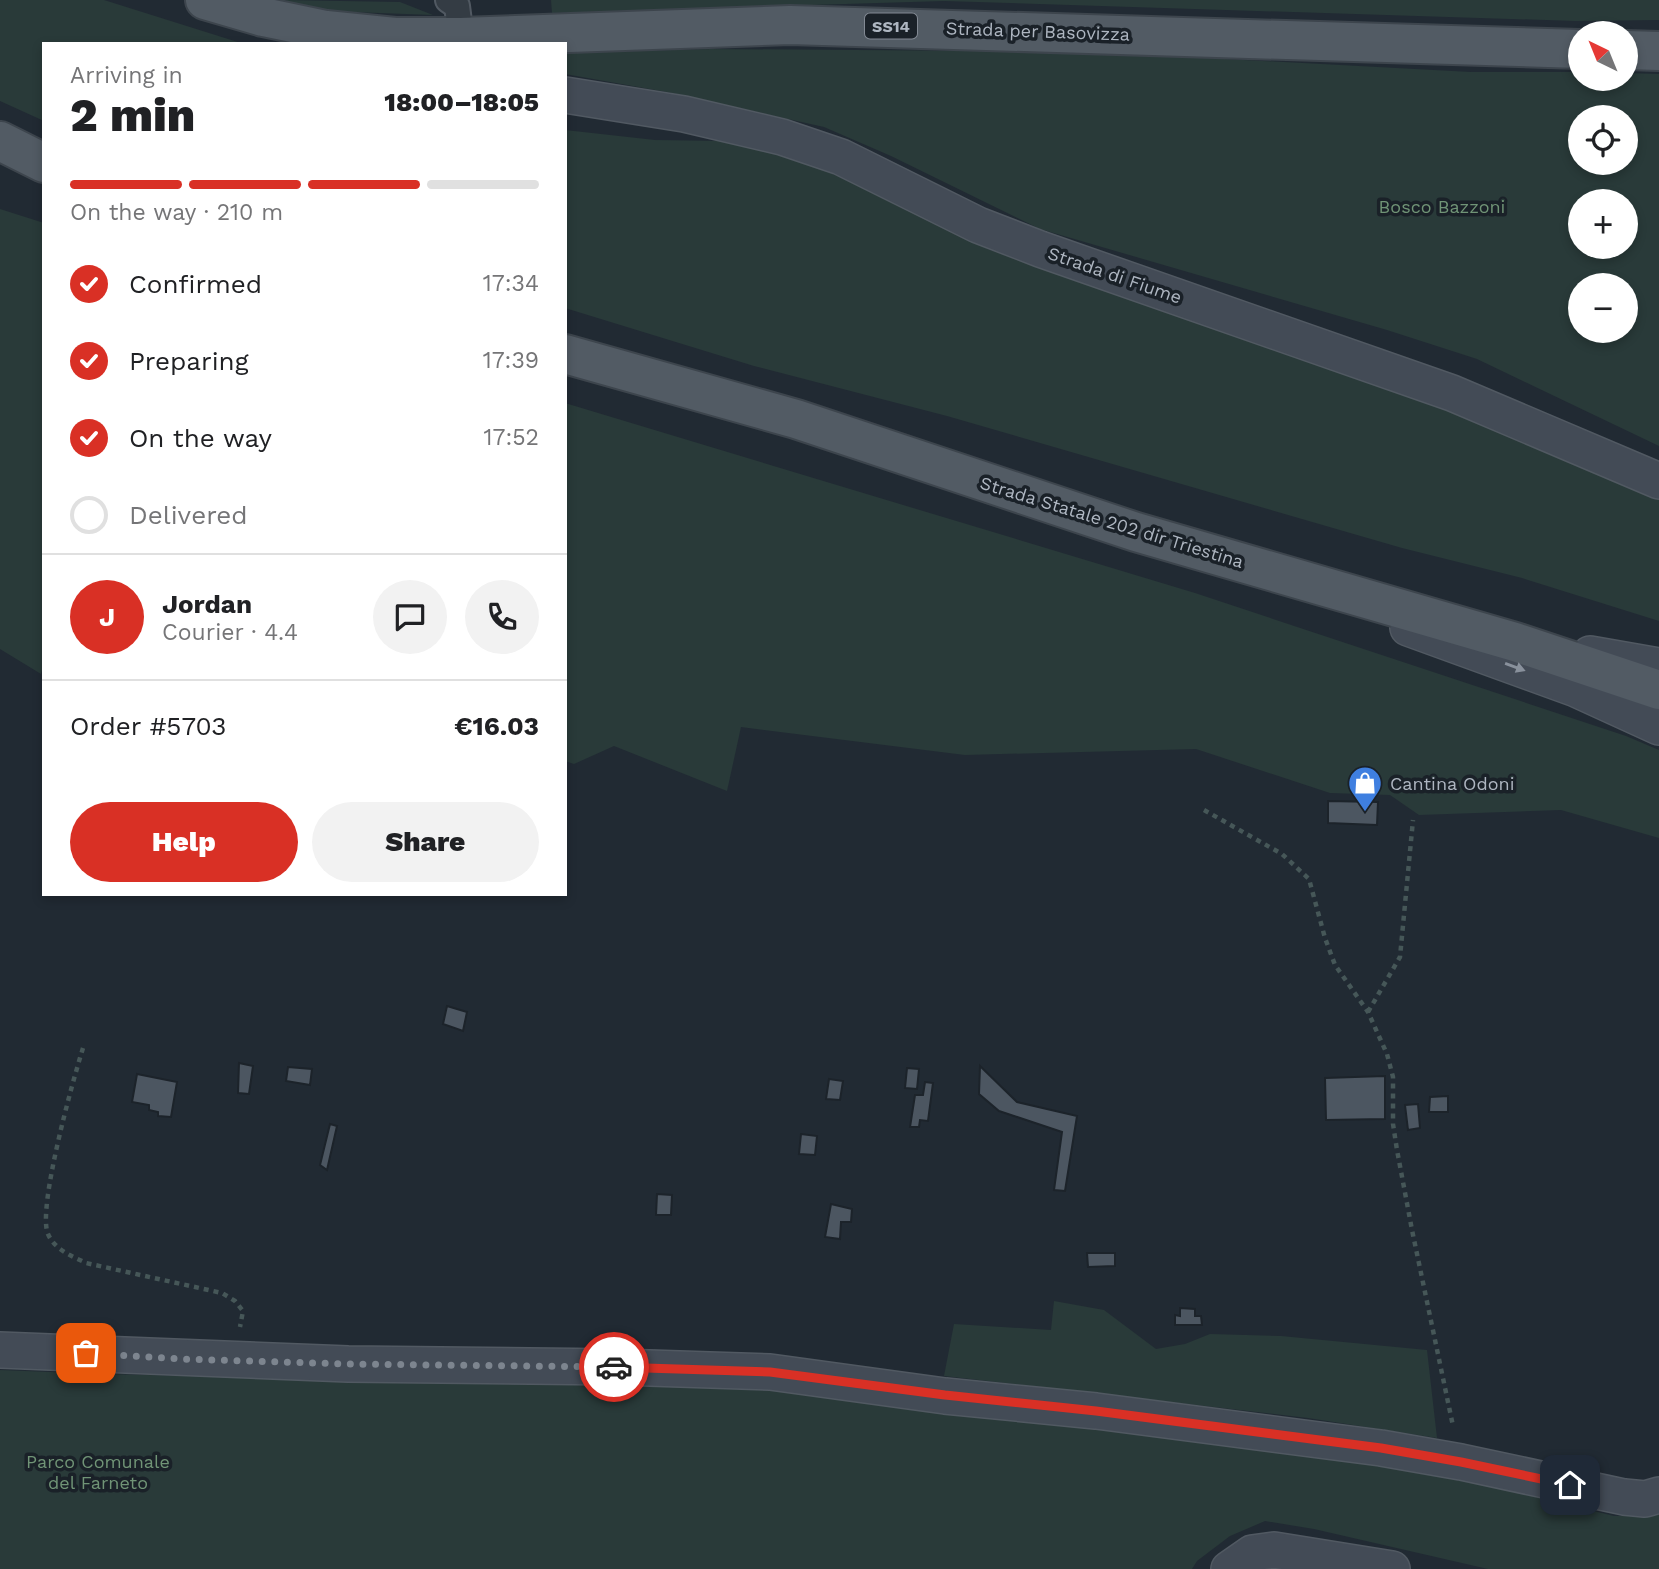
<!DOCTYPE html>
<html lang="en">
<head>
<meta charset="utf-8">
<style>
  :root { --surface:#fff; --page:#f2f2f2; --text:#202124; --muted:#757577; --line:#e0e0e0; --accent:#d93025 }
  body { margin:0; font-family:"Work Sans",sans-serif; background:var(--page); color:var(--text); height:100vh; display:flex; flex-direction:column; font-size:26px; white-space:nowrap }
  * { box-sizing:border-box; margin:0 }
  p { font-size:23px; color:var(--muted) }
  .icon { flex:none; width:38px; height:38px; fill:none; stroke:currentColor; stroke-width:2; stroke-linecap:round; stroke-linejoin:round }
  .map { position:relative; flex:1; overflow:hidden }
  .sheet { position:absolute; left:42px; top:42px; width:525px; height:854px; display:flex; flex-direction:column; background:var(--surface); border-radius:0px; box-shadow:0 4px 10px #0003 }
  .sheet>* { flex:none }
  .needle { width:46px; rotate:317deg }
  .fabs { position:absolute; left:1568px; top:21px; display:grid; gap:14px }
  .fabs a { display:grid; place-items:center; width:70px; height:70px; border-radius:50%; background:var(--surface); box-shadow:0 4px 10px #0003; font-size:35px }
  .pin { position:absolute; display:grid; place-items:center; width:60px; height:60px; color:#fff; margin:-30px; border-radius:14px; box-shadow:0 4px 10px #0006 }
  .courier { position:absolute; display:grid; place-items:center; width:70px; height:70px; margin:-35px; border:5px solid #d93025; border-radius:50%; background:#fff; color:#222; box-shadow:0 2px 9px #0007 }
  .headline em { font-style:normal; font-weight:800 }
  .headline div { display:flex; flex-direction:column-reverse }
  .headline { display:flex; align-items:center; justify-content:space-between; height:119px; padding:0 28px }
  h1 { font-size:46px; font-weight:800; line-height:52px }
  .bar { display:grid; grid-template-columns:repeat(4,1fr); gap:10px 7px; align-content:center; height:84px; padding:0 28px }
  .bar i { height:9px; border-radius:5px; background:var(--line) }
  .bar .on { background:var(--accent) }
  .bar p { grid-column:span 4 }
  .line { display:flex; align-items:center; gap:18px; padding:0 28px; border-top:2px solid var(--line) }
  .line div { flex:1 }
  .round { display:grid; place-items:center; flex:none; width:74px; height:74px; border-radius:37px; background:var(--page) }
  ol { padding:0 28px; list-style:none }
  li { display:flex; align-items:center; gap:21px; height:77px }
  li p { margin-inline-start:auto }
  li .icon { padding:7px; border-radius:50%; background:var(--accent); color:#fff; stroke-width:4 }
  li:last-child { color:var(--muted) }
  li i { width:38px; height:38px; border:4px solid var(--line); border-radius:50% }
  .button { display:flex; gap:14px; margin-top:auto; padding:14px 28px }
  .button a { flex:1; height:80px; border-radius:42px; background:var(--accent); color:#fff; font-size:28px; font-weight:800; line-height:80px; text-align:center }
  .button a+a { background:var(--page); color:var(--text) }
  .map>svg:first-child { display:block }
  .green { fill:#293a39; fill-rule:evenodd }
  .building { fill:#4c5661; stroke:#1c232a; stroke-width:2 }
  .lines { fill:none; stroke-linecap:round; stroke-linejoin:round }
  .street-casing { stroke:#515962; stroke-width:28 }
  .secondary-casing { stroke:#515962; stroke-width:38 }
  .primary-casing { stroke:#3d454d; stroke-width:42 }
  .path { stroke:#465758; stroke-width:4.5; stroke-dasharray:5 5; stroke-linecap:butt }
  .street { stroke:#343c44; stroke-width:24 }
  .secondary { stroke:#434b56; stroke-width:35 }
  .primary { stroke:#525b64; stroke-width:38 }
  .oneway { fill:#89919c }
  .done { stroke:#7d858f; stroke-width:7; stroke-dasharray:0 12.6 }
  .route { stroke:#d93025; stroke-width:9 }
  .labels { text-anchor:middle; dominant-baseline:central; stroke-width:7; stroke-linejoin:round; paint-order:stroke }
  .shield { fill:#1a2128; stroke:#828993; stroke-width:2 }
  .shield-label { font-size:16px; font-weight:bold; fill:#aeb6c1 }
  .street-label { font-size:18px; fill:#aeb6c1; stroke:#1a2128 }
  .park-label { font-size:18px; fill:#709476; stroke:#1a2128 }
  .poi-label { font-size:18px; fill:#aeb6c1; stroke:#1a2128; text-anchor:start }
</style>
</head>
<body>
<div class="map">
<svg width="1659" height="1569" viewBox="0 0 1659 1569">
  <rect width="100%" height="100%" fill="#212a33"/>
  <!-- green -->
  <path class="green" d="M 0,0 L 104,0 L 244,44 L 44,44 L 44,121 L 0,101 Z
    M 284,0 L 400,2 L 433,15 L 324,11 Z
    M 551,0 L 1659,0 L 1659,20 L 1576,21 L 944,1 L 552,13 Z
    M 710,49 L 988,51 L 1169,56 L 1471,72 L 1580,72 L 1580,79 L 1626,79 L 1626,73 L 1659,74 L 1659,446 L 1477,359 L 1387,330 L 1040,229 L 891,156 L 824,127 L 672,93 L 565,74 L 565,53 ZM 1580,117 L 1626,117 L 1626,163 L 1580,163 ZM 1580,201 L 1626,201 L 1626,247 L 1580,247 ZM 1580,285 L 1626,285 L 1626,331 L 1580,331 Z
    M 565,130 L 655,140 L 721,141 L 773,153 L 815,166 L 877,194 L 990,250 L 1425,401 L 1659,498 L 1659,621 L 1522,578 L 1402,548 L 947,416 L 754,366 L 565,308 Z
    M 0,209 L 44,223 L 44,662 L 41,674 L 0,649 Z
    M 565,403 L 1195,593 L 1626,736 L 1659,750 L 1659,838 L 1561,810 L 1419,815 L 1390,795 L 1330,793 L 1196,749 L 965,755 L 741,727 L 727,791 L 614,746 L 574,764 L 565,761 Z
    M 1054,1301 L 1104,1310 L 1156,1349 L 1185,1344 L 1210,1334 L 1281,1336 L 1427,1350 L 1437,1438 L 1308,1418 L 944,1376 L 954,1324 L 1051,1330 Z
    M 0,1370 L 102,1374 L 763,1388 L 1429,1471 L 1614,1516 L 1659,1515 L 1659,1569 L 1488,1569 L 1314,1529 L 1265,1521 L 1230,1536 L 1197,1561 L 1192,1569 L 0,1569 Z"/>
  <!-- building -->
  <path class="building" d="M 1328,801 L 1378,802 L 1377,825 L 1328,823 Z
    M 447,1006 L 467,1012 L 463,1031 L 443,1024 Z
    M 239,1063 L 253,1066 L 249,1094 L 238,1093 Z
    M 980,1066 L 1017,1102 L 1077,1116 L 1065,1191 L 1054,1190 L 1062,1132 L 999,1111 L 979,1094 Z
    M 288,1067 L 312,1069 L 310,1085 L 286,1081 Z
    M 907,1068 L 919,1069 L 917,1089 L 905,1088 Z
    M 137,1074 L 177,1082 L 171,1117 L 158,1116 L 158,1112 L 149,1110 L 149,1105 L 132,1102 Z
    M 1385,1076 L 1385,1119 L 1326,1120 L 1325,1078 Z
    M 829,1079 L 843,1081 L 840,1100 L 826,1099 Z
    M 925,1082 L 933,1083 L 928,1121 L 920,1120 L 919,1127 L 910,1127 L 915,1095 L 923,1095 Z
    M 1448,1096 L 1448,1112 L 1429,1112 L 1430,1097 Z
    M 1418,1104 L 1420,1128 L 1408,1130 L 1405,1105 Z
    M 330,1124 L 337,1126 L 327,1170 L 320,1165 Z
    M 801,1134 L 817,1136 L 815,1155 L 799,1154 Z
    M 657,1194 L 672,1195 L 671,1215 L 656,1215 Z
    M 831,1204 L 852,1209 L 851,1222 L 841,1222 L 840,1239 L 825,1237 Z
    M 1087,1253 L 1115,1253 L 1115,1266 L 1088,1267 Z
    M 1180,1308 L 1195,1309 L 1195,1316 L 1201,1316 L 1202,1325 L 1175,1325 L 1175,1315 L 1180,1316 Z"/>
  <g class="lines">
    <!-- street casing -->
    <g class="street-casing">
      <path id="street" d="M 448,0 L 457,6 L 461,37"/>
    </g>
    <!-- secondary casing -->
    <g class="secondary-casing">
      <path id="secondary" d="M 565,95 L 684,114 L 782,137 L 841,157 L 978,225 L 1040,249 L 1452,393 L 1659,481
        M 1408,628 L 1576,689 L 1659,727
        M 1590,654 L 1659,666
        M 0,1350 L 348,1364 L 619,1367 L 770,1372 L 945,1396 L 1096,1411 L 1381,1448 L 1461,1462 L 1624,1497 L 1645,1499 L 1659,1495
        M 1229,1569 L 1252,1553 L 1274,1550 L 1392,1569"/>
    </g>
    <!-- primary casing -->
    <g class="primary-casing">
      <path id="primary" d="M 205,0 L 263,17 L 326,30 L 395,37 L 461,37 L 790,25 L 1580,49
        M 1626,50 L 1659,51
        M 0,141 L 44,163
        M 565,354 L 796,419 L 1136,532 L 1515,642 L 1659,690"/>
    </g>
    <!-- path -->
    <path class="path" d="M 1204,810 L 1282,854 L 1309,879 L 1325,938 L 1335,965 L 1368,1012 L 1387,1054 L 1393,1077 L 1393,1124 L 1397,1150 L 1412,1230 L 1453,1426
      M 1368,1012 L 1400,957 L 1413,820
      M 83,1048 C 73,1080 37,1209 48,1234 C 55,1250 72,1256 86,1263 L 222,1293 L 235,1301 L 243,1311 L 240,1327"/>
    <!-- street -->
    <use href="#street" class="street"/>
    <!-- secondary -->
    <use href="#secondary" class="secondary"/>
    <!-- primary -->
    <use href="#primary" class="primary"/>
  </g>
  <!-- one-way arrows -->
  <defs><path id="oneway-solid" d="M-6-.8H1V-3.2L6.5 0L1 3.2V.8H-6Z" transform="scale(1.75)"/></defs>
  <use class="oneway" href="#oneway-solid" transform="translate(1515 667) rotate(20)"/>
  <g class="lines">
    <!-- done -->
    <path class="done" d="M 86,1353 L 180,1359 L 348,1364 L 614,1367"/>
    <!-- route -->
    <path class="route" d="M 614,1367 L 770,1372 L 945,1395 L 1096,1411 L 1381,1448 L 1461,1462 L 1570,1485"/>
  </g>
  <!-- icons -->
  <defs>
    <g id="shop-pin" transform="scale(1.75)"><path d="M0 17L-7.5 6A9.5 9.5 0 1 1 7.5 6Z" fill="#3f7fe0" stroke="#1a2128"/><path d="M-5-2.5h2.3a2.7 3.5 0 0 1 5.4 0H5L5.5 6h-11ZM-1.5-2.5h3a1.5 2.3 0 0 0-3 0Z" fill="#fff"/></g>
  </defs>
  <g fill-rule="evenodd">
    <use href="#shop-pin" x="1365" y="783"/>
  </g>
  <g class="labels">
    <!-- shield labels -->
    <rect class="shield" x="865" y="13.5" width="52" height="25" rx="5"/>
    <g class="shield-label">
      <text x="891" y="26">SS14</text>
    </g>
    <!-- street labels -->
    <g class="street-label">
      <text transform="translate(1038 31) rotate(2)">Strada per Basovizza</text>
      <text transform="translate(1115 275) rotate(19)">Strada di Fiume</text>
      <text transform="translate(1112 522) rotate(17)">Strada Statale 202 dir Triestina</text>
    </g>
    <!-- park labels -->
    <g class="park-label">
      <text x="1442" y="206">Bosco Bazzoni</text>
      <text x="98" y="1461">Parco Comunale<tspan x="98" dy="21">del Farneto</tspan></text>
    </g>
    <!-- poi labels -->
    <g class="poi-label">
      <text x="1390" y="783">Cantina Odoni</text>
    </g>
  </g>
</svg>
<div class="fabs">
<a><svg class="needle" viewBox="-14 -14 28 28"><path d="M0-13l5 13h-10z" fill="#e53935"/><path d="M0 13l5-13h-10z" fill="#757577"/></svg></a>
<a><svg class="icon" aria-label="locate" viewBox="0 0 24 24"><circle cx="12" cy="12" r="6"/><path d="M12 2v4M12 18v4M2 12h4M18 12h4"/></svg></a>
<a>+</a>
<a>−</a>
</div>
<div class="pin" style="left:86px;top:1353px;background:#ea580c"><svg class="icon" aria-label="bag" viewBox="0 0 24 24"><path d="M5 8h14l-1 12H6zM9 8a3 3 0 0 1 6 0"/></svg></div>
<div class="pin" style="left:1570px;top:1485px;background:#1f2937"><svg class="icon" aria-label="home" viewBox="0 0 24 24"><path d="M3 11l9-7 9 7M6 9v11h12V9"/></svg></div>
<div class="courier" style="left:614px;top:1367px"><svg class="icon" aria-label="car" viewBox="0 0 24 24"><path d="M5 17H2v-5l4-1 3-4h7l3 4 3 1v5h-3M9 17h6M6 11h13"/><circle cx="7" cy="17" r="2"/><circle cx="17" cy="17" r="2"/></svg></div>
<section class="sheet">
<div class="headline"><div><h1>2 min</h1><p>Arriving in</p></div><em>18:00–18:05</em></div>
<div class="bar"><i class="on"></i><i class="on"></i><i class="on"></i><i></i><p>On the way · 210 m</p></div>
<ol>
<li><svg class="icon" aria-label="check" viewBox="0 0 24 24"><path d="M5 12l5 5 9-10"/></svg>Confirmed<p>17:34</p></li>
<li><svg class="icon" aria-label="check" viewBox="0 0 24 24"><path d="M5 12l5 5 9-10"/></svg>Preparing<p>17:39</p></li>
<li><svg class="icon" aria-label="check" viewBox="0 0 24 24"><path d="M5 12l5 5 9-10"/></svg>On the way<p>17:52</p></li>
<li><i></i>Delivered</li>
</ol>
<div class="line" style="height:126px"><b class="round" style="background:var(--accent);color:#fff">J</b><div><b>Jordan</b><p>Courier · 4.4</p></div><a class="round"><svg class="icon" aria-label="chat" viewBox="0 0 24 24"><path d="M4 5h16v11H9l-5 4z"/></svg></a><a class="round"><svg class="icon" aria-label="phone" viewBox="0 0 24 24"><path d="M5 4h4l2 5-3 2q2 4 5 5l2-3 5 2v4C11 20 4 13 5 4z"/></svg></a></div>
<div class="line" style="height:91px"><div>Order #5703</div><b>€16.03</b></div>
<div class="button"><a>Help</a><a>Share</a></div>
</section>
</div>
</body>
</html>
